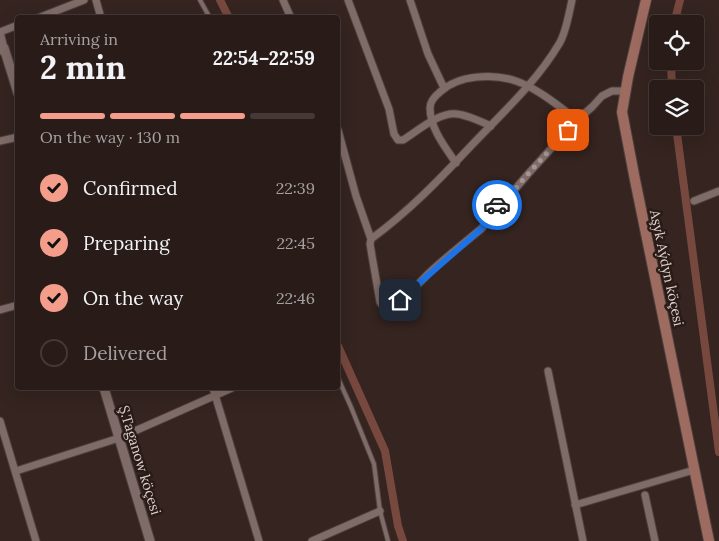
<!DOCTYPE html>
<html lang="en">
<head>
<meta charset="utf-8">
<style>
  :root { --surface:#281b18; --page:#342825; --text:#f1f3f6; --muted:#a5a1a2; --line:#443937; --accent:#f49d8b }
  body { margin:0; font-family:Lora,serif; background:var(--page); color:var(--text); height:100vh; display:flex; flex-direction:column; font-size:19px; white-space:nowrap }
  * { box-sizing:border-box; margin:0 }
  p { font-size:16px; color:var(--muted) }
  .icon { flex:none; width:28px; height:28px; fill:none; stroke:currentColor; stroke-width:2; stroke-linecap:round; stroke-linejoin:round }
  .map { position:relative; flex:1; overflow:hidden }
  .details { position:absolute; left:15px; top:15px; width:325px; height:375px; display:flex; flex-direction:column; background:var(--surface); border-radius:5px; box-shadow:0 5px 20px #0002,0 0 0 1px var(--line) }
  .details>* { flex:none }
  .tools { position:absolute; left:649px; top:15px; display:grid; gap:10px }
  .tools a { display:grid; place-items:center; width:55px; height:55px; border-radius:5px; background:var(--surface); box-shadow:0 5px 20px #0002,0 0 0 1px var(--line); font-size:25px }
  .pin { position:absolute; display:grid; place-items:center; width:42px; height:42px; color:#fff; margin:-21px; border-radius:10px; box-shadow:0 2px 8px #0006 }
  .courier { position:absolute; display:grid; place-items:center; width:50px; height:50px; margin:-25px; border:4px solid #1a73e8; border-radius:50%; background:#fff; color:#222; box-shadow:0 1px 6px #0007 }
  .summary em { font-style:normal; font-weight:800 }
  .summary div { display:flex; flex-direction:column-reverse }
  .summary { display:flex; align-items:center; justify-content:space-between; height:85px; padding:0 25px }
  h1 { font-size:32px; font-weight:800; line-height:38px }
  .bar { display:grid; grid-template-columns:repeat(4,1fr); gap:8px 5px; align-content:center; height:60px; padding:0 25px }
  .bar i { height:6px; border-radius:4px; background:var(--line) }
  .bar .active { background:var(--accent) }
  .bar p { grid-column:span 4 }
  ol { padding:0 25px; list-style:none }
  li { display:flex; align-items:center; gap:15px; height:55px }
  li p { margin-inline-start:auto }
  li .icon { padding:5px; border-radius:50%; background:var(--accent); color:#111; stroke-width:4 }
  li:last-child { color:var(--muted) }
  li i { width:28px; height:28px; border:2px solid var(--line); border-radius:50% }
  .map>svg:first-child { display:block }
  .lines { fill:none; stroke-linecap:round; stroke-linejoin:round }
  .canal { stroke:#77483e; stroke-width:8 }
  .service-casing { stroke:#4e403d; stroke-width:6 }
  .minor-casing { stroke:#4e403d; stroke-width:9 }
  .tertiary-casing { stroke:#4e403d; stroke-width:11 }
  .secondary-casing { stroke:#4e403d; stroke-width:12 }
  .service { stroke:#7f6b67; stroke-width:4 }
  .minor { stroke:#7f6b67; stroke-width:7 }
  .tertiary { stroke:#7f6b67; stroke-width:9 }
  .secondary { stroke:#9e6b61; stroke-width:10 }
  .done { stroke:#a29592; stroke-width:5; stroke-dasharray:0 9 }
  .route { stroke:#1a73e8; stroke-width:6 }
  .labels { text-anchor:middle; dominant-baseline:central; stroke-width:5; stroke-linejoin:round; paint-order:stroke }
  .street-label { font-size:14px; fill:#ddd2cf; stroke:#2a1b17 }
</style>
</head>
<body>
<div class="map">
<svg width="719" height="541" viewBox="0 0 719 541">
  <rect width="100%" height="100%" fill="#352420"/>
  <g class="lines">
    <!-- canal -->
    <path class="canal" d="M 220,0 L 229,18
      M 674,24 L 680,0
      M 671,61 L 672,89
      M 676,126 L 719,452
      M 338,346 L 385,451 L 398,526 L 403,541"/>
    <!-- service casing -->
    <g class="service-casing">
      <path id="service" d="M 200,0 L 210,18
        M 338,378 L 351,407 L 374,464 L 380,511 L 388,541"/>
    </g>
    <!-- minor casing -->
    <g class="minor-casing">
      <path id="minor" d="M 96,0 L 101,18
        M 283,0 L 291,18
        M 348,0 L 389,109 L 394,134 L 398,140 L 403,140 C 418,131 438,112 457,114 C 467,115 482,122 491,126
        M 410,0 L 428,54 L 444,88
        M 38,18 L 84,0
        M 0,32 L 18,25
        M 0,32 L 4,48
        M 338,130 L 356,196 L 371,239 L 370,244 L 372,256 L 380,302 L 382,305 C 386,305 390,306 394,304 C 407,297 419,283 429,273 C 446,257 464,243 481,229 C 490,220 488,216 494,205 L 499,205 L 505,201 L 528,174 L 577,120 L 592,107 L 602,96 L 612,91 L 626,91
        M 0,141 L 18,137
        M 456,163 C 445,147 430,128 430,108 C 430,101 435,96 440,92 C 458,75 493,73 516,81 C 537,88 560,107 577,120
        M 694,201 L 719,191
        M 371,239 C 408,212 438,181 469,148 C 501,114 535,84 559,44 C 566,33 569,13 572,0
        M 0,310 L 18,305
        M 548,371 L 583,541
        M 213,388 L 259,541
        M 0,421 L 36,541
        M 16,471 L 119,438 L 232,388
        M 645,495 L 655,541
        M 575,505 L 694,470
        M 312,541 L 380,511"/>
    </g>
    <!-- tertiary casing -->
    <g class="tertiary-casing">
      <path id="tertiary" d="M 0,50 L 4,48 L 18,93
        M 104,388 L 150,541"/>
    </g>
    <!-- secondary casing -->
    <g class="secondary-casing">
      <path id="secondary" d="M 646,0 L 628,77 L 622,112 L 635,180 L 709,541"/>
    </g>
    <!-- service -->
    <use href="#service" class="service"/>
    <!-- minor -->
    <use href="#minor" class="minor"/>
    <!-- tertiary -->
    <use href="#tertiary" class="tertiary"/>
    <!-- secondary -->
    <use href="#secondary" class="secondary"/>
  </g>
  <g class="lines">
    <!-- done -->
    <path class="done" d="M 497,205 L 499,205 L 505,201 L 528,174 L 568,130"/>
    <!-- route -->
    <path class="route" d="M 400,300 L 481,229 C 491,219 488,216 494,205 L 497,205"/>
  </g>
  <g class="labels">
    <!-- street labels -->
    <g class="street-label">
      <text transform="translate(667 268) rotate(78)">Aşyk Aýdyn köçesi</text>
      <text transform="translate(140 460) rotate(73)">Ş.Taganow köçesi</text>
    </g>
  </g>
</svg>
<div class="tools">
<a><svg class="icon" aria-label="locate" viewBox="0 0 24 24"><circle cx="12" cy="12" r="6"/><path d="M12 2v4M12 18v4M2 12h4M18 12h4"/></svg></a>
<a><svg class="icon" aria-label="layers" viewBox="0 0 24 24"><path d="M12 4l9 5-9 5-9-5zM3 14l9 5 9-5"/></svg></a>
</div>
<div class="pin" style="left:568px;top:130px;background:#ea580c"><svg class="icon" aria-label="bag" viewBox="0 0 24 24"><path d="M5 8h14l-1 12H6zM9 8a3 3 0 0 1 6 0"/></svg></div>
<div class="pin" style="left:400px;top:300px;background:#1f2937"><svg class="icon" aria-label="home" viewBox="0 0 24 24"><path d="M3 11l9-7 9 7M6 9v11h12V9"/></svg></div>
<div class="courier" style="left:497px;top:205px"><svg class="icon" aria-label="car" viewBox="0 0 24 24"><path d="M5 17H2v-5l4-1 3-4h7l3 4 3 1v5h-3M9 17h6M6 11h13"/><circle cx="7" cy="17" r="2"/><circle cx="17" cy="17" r="2"/></svg></div>
<section class="details">
<div class="summary"><div><h1>2 min</h1><p>Arriving in</p></div><em>22:54–22:59</em></div>
<div class="bar"><i class="active"></i><i class="active"></i><i class="active"></i><i></i><p>On the way · 130 m</p></div>
<ol>
<li><svg class="icon" aria-label="check" viewBox="0 0 24 24"><path d="M5 12l5 5 9-10"/></svg>Confirmed<p>22:39</p></li>
<li><svg class="icon" aria-label="check" viewBox="0 0 24 24"><path d="M5 12l5 5 9-10"/></svg>Preparing<p>22:45</p></li>
<li><svg class="icon" aria-label="check" viewBox="0 0 24 24"><path d="M5 12l5 5 9-10"/></svg>On the way<p>22:46</p></li>
<li><i></i>Delivered</li>
</ol>
</section>
</div>
</body>
</html>
